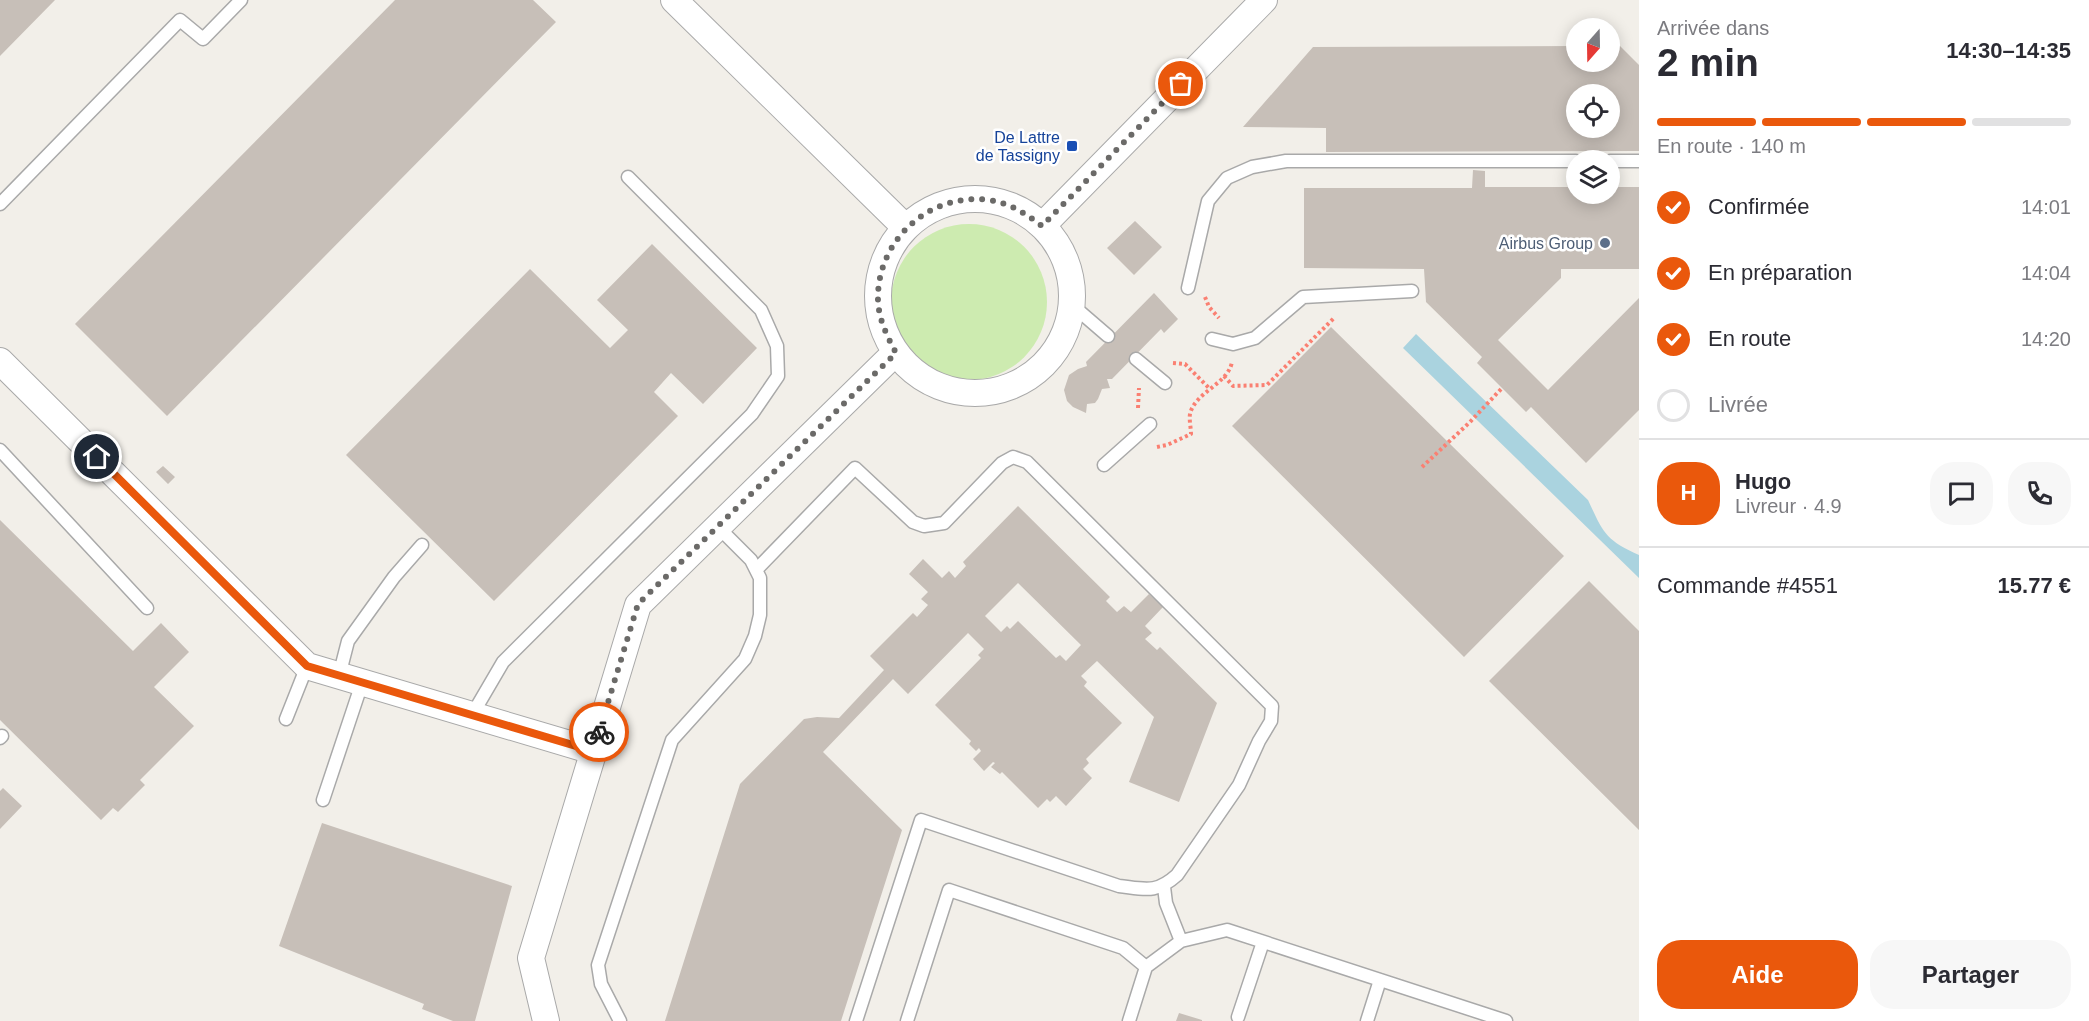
<!DOCTYPE html>
<html lang="fr">
<head>
<meta charset="utf-8">
<style>
  :root { --surface:#fff; --page:#f7f7f7; --text:#2b2b33; --muted:#7c7c81; --line:#e1e1e2; --accent:#ea580c }
  body { margin:0; font-family:Arial,sans-serif; background:var(--page); color:var(--text); height:100vh; display:flex; flex-direction:column; font-size:22px; white-space:nowrap }
  * { box-sizing:border-box; margin:0 }
  p { font-size:20px; color:var(--muted) }
  .icon { flex:none; width:33px; height:33px; fill:none; stroke:currentColor; stroke-width:2; stroke-linecap:round; stroke-linejoin:round }
  .map { position:relative; flex:1; overflow:hidden }
  .drawer { display:flex; flex-direction:column; background:var(--surface); width:450px }
  .drawer>* { flex:none }
  .needle { width:39px; rotate:200deg }
  .buttons { position:absolute; left:1566px; top:18px; display:grid; gap:12px }
  .buttons a { display:grid; place-items:center; width:54px; height:54px; border-radius:50%; background:var(--surface); box-shadow:0 3px 15px #0003; font-size:30px }
  .pin { position:absolute; display:grid; place-items:center; width:51px; height:51px; color:#fff; margin:-26px; border:3px solid #fff; border-radius:50%; box-shadow:0 2px 6px #0007 }
  .courier { position:absolute; display:grid; place-items:center; width:60px; height:60px; margin:-30px; border:4px solid #ea580c; border-radius:50%; background:#fff; color:#222; box-shadow:0 2px 8px #0007 }
  .overview em { font-style:normal; font-weight:600 }
  .overview div { display:flex; flex-direction:column-reverse }
  .overview { display:flex; align-items:center; justify-content:space-between; height:102px; padding:0 18px }
  h1 { font-size:39px; font-weight:600; line-height:45px }
  .bar { display:grid; grid-template-columns:repeat(4,1fr); gap:9px 6px; align-content:center; height:72px; padding:0 18px }
  .bar i { height:8px; border-radius:4px; background:var(--line) }
  .bar .on { background:var(--accent) }
  .bar p { grid-column:span 4 }
  .line { display:flex; align-items:center; gap:15px; padding:0 18px; border-top:2px solid var(--line) }
  .line div { flex:1 }
  .round { display:grid; place-items:center; flex:none; width:63px; height:63px; border-radius:24px; background:var(--page) }
  ol { padding:0 18px; list-style:none }
  li { display:flex; align-items:center; gap:18px; height:66px }
  li p { margin-inline-start:auto }
  li .icon { padding:6px; border-radius:50%; background:var(--accent); color:#fff; stroke-width:4 }
  li:last-child { color:var(--muted) }
  li i { width:33px; height:33px; border:3px solid var(--line); border-radius:50% }
  .primary-button { display:flex; gap:12px; margin-top:auto; padding:12px 18px }
  .primary-button a { flex:1; height:69px; border-radius:24px; background:var(--accent); color:#fff; font-size:24px; font-weight:600; line-height:69px; text-align:center }
  .primary-button a+a { background:var(--page); color:var(--text) }
  main { display:flex; flex:1; min-height:0 }
  .map>svg:first-child { display:block }
  .grass { fill:#cdebb0 }
  .water { fill:#aad3df }
  .building { fill:#c7bfb8; fill-rule:evenodd }
  .lines { fill:none; stroke-linecap:round; stroke-linejoin:round }
  .lane-casing { stroke:#a9a9a9; stroke-width:15 }
  .street-casing { stroke:#a9a9a9; stroke-width:28 }
  .path { stroke:#fa8072; stroke-width:4; stroke-dasharray:3 3; stroke-linecap:butt }
  .lane { stroke:#fff; stroke-width:12 }
  .street { stroke:#fff; stroke-width:26 }
  .done { stroke:#6b6a68; stroke-width:6; stroke-dasharray:0 10.8 }
  .route { stroke:#ea580c; stroke-width:8 }
  .transit-dot { fill:#1a4fb4; stroke:#fff; stroke-width:2 }
  .service-dot { fill:#5c6f8a; stroke:#fff; stroke-width:2 }
  .labels { text-anchor:middle; dominant-baseline:central; stroke-width:5; stroke-linejoin:round; paint-order:stroke }
  .transit-label { font-size:16px; fill:#164399; stroke:#fff; text-anchor:end }
  .service-label { font-size:16px; fill:#4e5e75; stroke:#fff; text-anchor:end }
</style>
</head>
<body>
<main>
<div class="map">
<svg width="1639" height="1021" viewBox="0 0 1639 1021">
  <rect width="100%" height="100%" fill="#f2efe9"/>
  <!-- grass -->
  <path class="grass" d="M891 302a78 78 0 1 1 156 0a78 78 0 1 1-156 0Z"/>
  <!-- water -->
  <path class="water" d="M 1416,334 L 1588,500 C 1603,532 1605,540 1639,555 L 1639,578 L 1403,348 Z"/>
  <!-- building -->
  <path class="building" d="M 0,0 L 55,0 L 0,56 Z
    M 395,0 L 533,0 L 556,22 L 167,416 L 75,324 Z
    M 1576,46 L 1576,62 L 1610,62 L 1610,46 L 1620,46 L 1639,65 L 1639,151 L 1326,152 L 1326,128 L 1243,127 L 1313,47 ZM 1576,94 L 1610,94 L 1610,128 L 1576,128 Z
    M 1473,170 L 1485,171 L 1485,187 L 1576,187 L 1576,194 L 1610,194 L 1610,187 L 1639,187 L 1639,269 L 1561,269 L 1561,278 L 1498,340 L 1548,390 L 1639,298 L 1639,410 L 1586,463 L 1531,407 L 1526,412 L 1477,363 L 1482,357 L 1426,302 L 1424,269 L 1304,268 L 1304,188 L 1472,188 Z
    M 1135,221 L 1162,247 L 1134,275 L 1107,248 Z
    M 652,244 L 757,348 L 703,404 L 671,373 L 654,392 L 678,416 L 494,601 L 346,455 L 530,269 L 610,348 L 628,330 L 597,300 Z
    M 1154,293 L 1178,319 L 1164,333 L 1161,329 L 1112,379 L 1107,379 L 1110,388 L 1102,389 L 1098,399 L 1095,403 L 1087,404 L 1086,413 L 1073,407 L 1067,401 L 1064,390 L 1069,375 L 1078,369 L 1087,366 L 1086,362 Z
    M 1331,327 L 1564,556 L 1464,657 L 1232,426 Z
    M 163,466 L 175,477 L 168,484 L 156,472 Z
    M 1018,506 L 1110,597 L 1106,601 L 1117,612 L 1124,606 L 1131,612 L 1149,594 L 1163,607 L 1145,626 L 1152,633 L 1145,639 L 1157,650 L 1160,647 L 1217,703 L 1179,802 L 1129,782 L 1154,717 L 1097,661 L 1081,676 L 1087,682 L 1084,686 L 1122,723 L 1086,759 L 1089,763 L 1083,769 L 1092,778 L 1066,806 L 1056,796 L 1050,802 L 1047,799 L 1038,808 L 1002,772 L 1000,774 L 991,767 L 995,763 L 993,762 L 984,771 L 973,759 L 981,751 L 979,748 L 976,751 L 969,744 L 971,741 L 935,705 L 981,658 L 978,655 L 984,649 L 968,633 L 908,694 L 893,679 L 823,752 L 902,830 L 841,1021 L 665,1021 L 740,784 L 804,719 L 817,717 L 839,718 L 884,670 L 870,656 L 913,613 L 917,617 L 928,605 L 921,599 L 928,592 L 909,574 L 923,559 L 942,578 L 949,571 L 955,578 L 966,566 L 963,562 ZM 1018,583 L 1081,645 L 1066,661 L 1060,655 L 1056,658 L 1018,621 L 1010,629 L 1007,626 L 1001,632 L 985,616 Z
    M 0,520 L 133,651 L 161,623 L 189,652 L 154,687 L 194,726 L 140,780 L 145,785 L 118,812 L 113,808 L 101,820 L 0,720 Z
    M 1589,581 L 1639,631 L 1639,830 L 1489,681 Z
    M 3,788 L 22,806 L 0,829 L 0,791 Z
    M 322,823 L 512,886 L 475,1021 L 453,1021 L 422,1009 L 424,1004 L 279,946 Z
    M 1179,1013 L 1202,1020 L 1202,1021 L 1176,1021 Z"/>
  <g class="lines">
    <!-- lane casing -->
    <g class="lane-casing">
      <path id="lane" d="M 1610,161 L 1639,161
        M 0,204 L 180,20 L 203,39 L 241,0
        M 1188,288 L 1208,201 L 1227,178 L 1252,167 L 1286,161 L 1576,161
        M 1072,305 L 1108,336
        M 1212,339 L 1233,344 L 1255,338 L 1303,297 L 1412,291
        M 1136,359 L 1165,383
        M 0,450 L 147,608
        M 1104,465 L 1150,424
        M 756,570 L 855,468 L 913,522 L 924,526 L 944,523 L 1002,463 L 1013,457 L 1027,462 L 1272,706 L 1271,721 L 1259,741 L 1239,785 L 1177,875 C 1156,894 1145,889 1119,886 L 921,820 L 856,1021
        M 339,676 L 348,641 L 394,577 L 422,545
        M 472,715 L 503,662 L 752,414 L 778,376 L 777,346 L 761,310 L 628,177
        M 286,719 L 307,666
        M 0,738 L 2,736
        M 323,800 L 362,683
        M 1164,887 L 1166,903 L 1181,941
        M 1238,1017 L 1263,942
        M 620,1021 L 601,984 L 598,965 L 672,740 L 745,659 L 755,636 L 760,615 L 760,578 L 751,560 L 718,527
        M 907,1021 L 949,890 L 1123,948 L 1146,967
        M 1129,1021 L 1146,967 L 1181,941 L 1227,930 L 1506,1021
        M 1367,1021 L 1380,980"/>
    </g>
    <!-- street casing -->
    <g class="street-casing">
      <path id="street" d="M 674,0 L 906,228
        M878 296a97 97 0 1 1 194 0a97 97 0 1 1-194 0Z
        M 1042,226 L 1264,0
        M 0,361 L 307,666 L 593,751
        M 546,1021 L 531,958 L 638,605 L 895,353"/>
    </g>
    <!-- path -->
    <path class="path" d="M 1205,297 L 1209,307 L 1219,318
      M 1173,363 L 1185,364 L 1210,389
      M 1224,376 L 1233,386 L 1267,385 L 1334,318
      M 1138,408 L 1139,388
      M 1157,447 L 1167,445 L 1191,434 C 1191,428 1189,420 1190,414 C 1195,392 1228,384 1232,362
      M 1422,467 L 1470,422 L 1502,388"/>
    <!-- lane -->
    <use href="#lane" class="lane"/>
    <!-- street -->
    <use href="#street" class="street"/>
  </g>
  <g class="lines">
    <!-- done -->
    <path class="done" d="M 599,732 L 638,604 L 896,353 C 887,336 879,320 878,301 C 876,241 929,192 989,200 C 1010,203 1026,214 1042,226 L 1181,84"/>
    <!-- route -->
    <path class="route" d="M 97,457 L 307,666 L 593,751 L 599,732"/>
  </g>
  <!-- markers -->
  <rect class="transit-dot" x="1066" y="140" width="12" height="12" rx="3"/>
  <circle class="service-dot" cx="1605" cy="243" r="6"/>
  <g class="labels">
    <!-- transit labels -->
    <g class="transit-label">
      <text x="1060" y="137">De Lattre<tspan x="1060" dy="18">de Tassigny</tspan></text>
    </g>
    <!-- service labels -->
    <g class="service-label">
      <text x="1593" y="243">Airbus Group</text>
    </g>
  </g>
</svg>
<div class="buttons">
<a><svg class="needle" viewBox="-14 -14 28 28"><path d="M0-13l5 13h-10z" fill="#e53935"/><path d="M0 13l5-13h-10z" fill="#7c7c81"/></svg></a>
<a><svg class="icon" aria-label="locate" viewBox="0 0 24 24"><circle cx="12" cy="12" r="6"/><path d="M12 2v4M12 18v4M2 12h4M18 12h4"/></svg></a>
<a><svg class="icon" aria-label="layers" viewBox="0 0 24 24"><path d="M12 4l9 5-9 5-9-5zM3 14l9 5 9-5"/></svg></a>
</div>
<div class="pin" style="left:1181px;top:84px;background:#ea580c"><svg class="icon" aria-label="bag" viewBox="0 0 24 24"><path d="M5 8h14l-1 12H6zM9 8a3 3 0 0 1 6 0"/></svg></div>
<div class="pin" style="left:97px;top:457px;background:#1f2937"><svg class="icon" aria-label="home" viewBox="0 0 24 24"><path d="M3 11l9-7 9 7M6 9v11h12V9"/></svg></div>
<div class="courier" style="left:599px;top:732px"><svg class="icon" aria-label="bike" viewBox="0 0 24 24"><circle cx="6" cy="16" r="4"/><circle cx="18" cy="16" r="4"/><path d="M6 16l4-8h5l3 8M10 8l3 8H6M13 5h3"/></svg></div>
</div>
<section class="drawer">
<div class="overview"><div><h1>2 min</h1><p>Arrivée dans</p></div><em>14:30–14:35</em></div>
<div class="bar"><i class="on"></i><i class="on"></i><i class="on"></i><i></i><p>En route · 140 m</p></div>
<ol>
<li><svg class="icon" aria-label="check" viewBox="0 0 24 24"><path d="M5 12l5 5 9-10"/></svg>Confirmée<p>14:01</p></li>
<li><svg class="icon" aria-label="check" viewBox="0 0 24 24"><path d="M5 12l5 5 9-10"/></svg>En préparation<p>14:04</p></li>
<li><svg class="icon" aria-label="check" viewBox="0 0 24 24"><path d="M5 12l5 5 9-10"/></svg>En route<p>14:20</p></li>
<li><i></i>Livrée</li>
</ol>
<div class="line" style="height:108px"><b class="round" style="background:var(--accent);color:#fff">H</b><div><b>Hugo</b><p>Livreur · 4.9</p></div><a class="round"><svg class="icon" aria-label="chat" viewBox="0 0 24 24"><path d="M4 5h16v11H9l-5 4z"/></svg></a><a class="round"><svg class="icon" aria-label="phone" viewBox="0 0 24 24"><path d="M5 4h4l2 5-3 2q2 4 5 5l2-3 5 2v4C11 20 4 13 5 4z"/></svg></a></div>
<div class="line" style="height:78px"><div>Commande #4551</div><b>15.77 €</b></div>
<div class="primary-button"><a>Aide</a><a>Partager</a></div>
</section>
</main>
</body>
</html>
